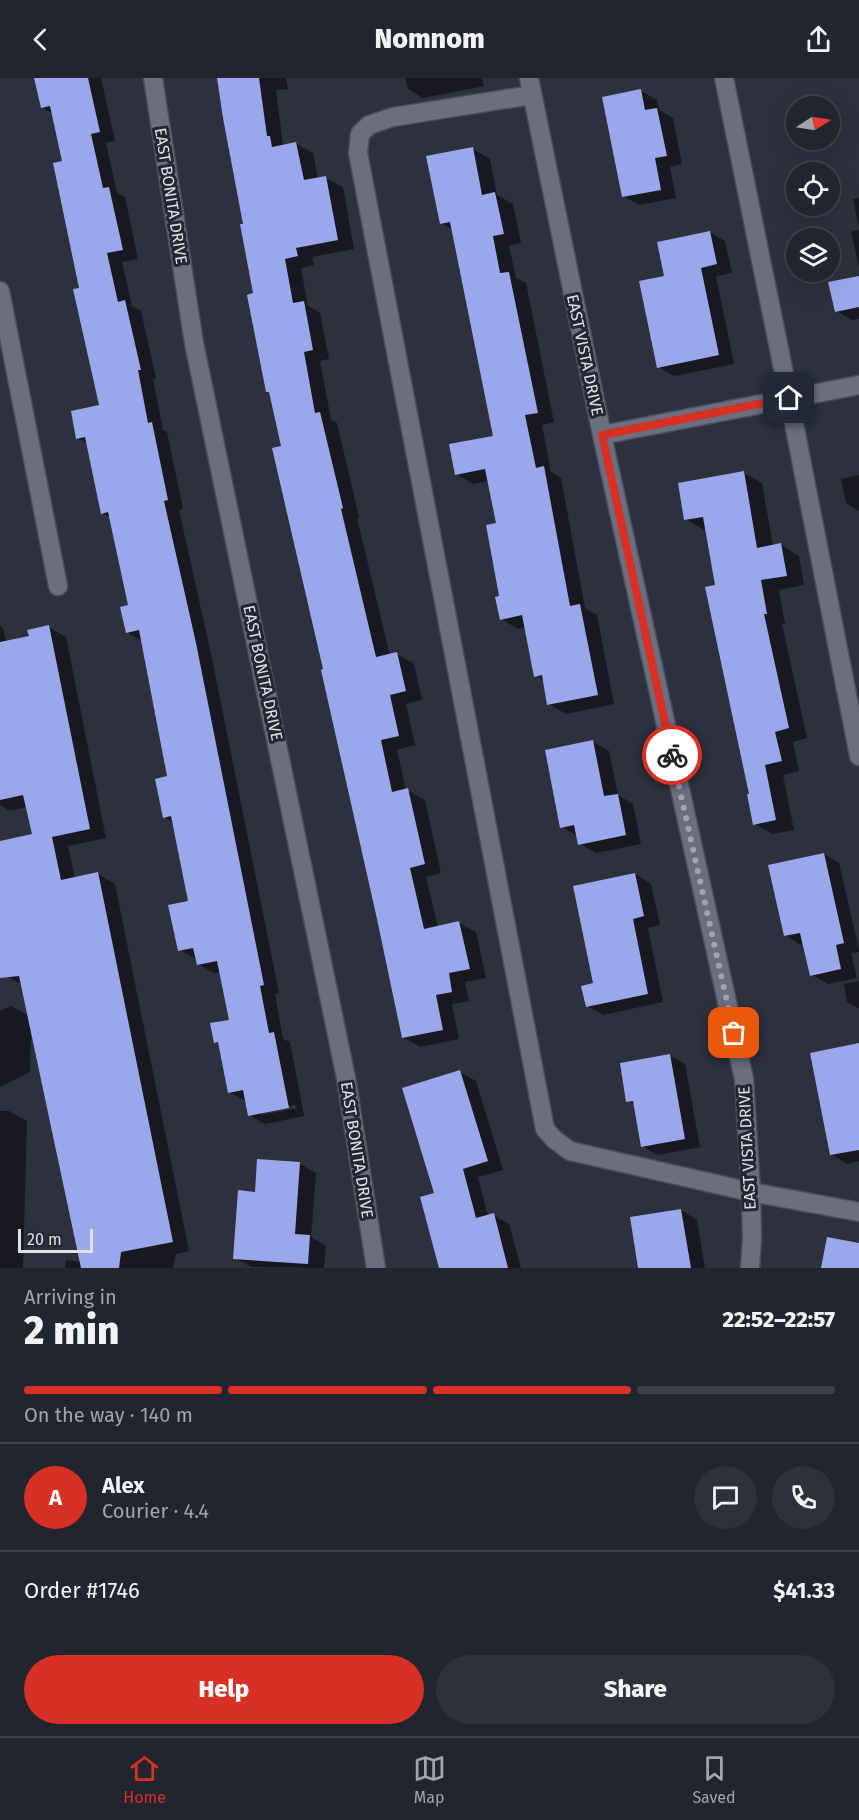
<!DOCTYPE html>
<html lang="en">
<head>
<meta charset="utf-8">
<style>
  :root { --surface:#22242e; --page:#2e303a; --text:#f1f3f6; --muted:#a2a4aa; --line:#3f414a; --accent:#d93025 }
  body { margin:0; font-family:"Fira Sans",sans-serif; background:var(--page); color:var(--text); height:100vh; display:flex; flex-direction:column; font-size:22px; white-space:nowrap }
  * { box-sizing:border-box; margin:0 }
  p { font-size:20px; color:var(--muted) }
  .icon { flex:none; width:33px; height:33px; fill:none; stroke:currentColor; stroke-width:2; stroke-linecap:round; stroke-linejoin:round }
  .map { position:relative; height:1190px; overflow:hidden }
  .drawer { display:flex; flex-direction:column; background:var(--surface); flex:1 }
  .drawer>* { flex:none }
  .needle { width:39px; rotate:78deg }
  .fabs { position:absolute; left:786px; top:18px; display:grid; gap:12px }
  .fabs a { display:grid; place-items:center; width:54px; height:54px; border-radius:50%; background:var(--surface); box-shadow:0 6px 24px #0002,0 0 0 2px var(--line); font-size:30px }
  .scale { position:absolute; left:18px; bottom:15px; width:75px; box-sizing:border-box; padding-left:6px; border:3px solid #e0e2eb; border-top:0; font-size:16px; line-height:21px; white-space:nowrap; color:#e0e2eb; -webkit-text-stroke:4px #232633; paint-order:stroke }
  .pin { position:absolute; display:grid; place-items:center; width:51px; height:51px; color:#fff; margin:-26px; border-radius:12px; box-shadow:0 3px 9px #0006 }
  .courier { position:absolute; display:grid; place-items:center; width:60px; height:60px; margin:-30px; border:4px solid #d93025; border-radius:50%; background:#fff; color:#222; box-shadow:0 2px 8px #0007 }
  .overview em { font-style:normal; font-weight:800 }
  .overview div { display:flex; flex-direction:column-reverse }
  .overview { display:flex; align-items:center; justify-content:space-between; height:102px; padding:0 24px }
  h1 { font-size:39px; font-weight:800; line-height:45px }
  .bar { display:grid; grid-template-columns:repeat(4,1fr); gap:9px 6px; align-content:center; height:72px; padding:0 24px }
  .bar i { height:8px; border-radius:4px; background:var(--line) }
  .bar .on { background:var(--accent) }
  .bar p { grid-column:span 4 }
  .line { display:flex; align-items:center; gap:15px; padding:0 24px; border-top:2px solid var(--line) }
  .line div { flex:1 }
  .round { display:grid; place-items:center; flex:none; width:63px; height:63px; border-radius:32px; background:var(--page) }
  .button { display:flex; gap:12px; margin-top:auto; padding:12px 24px }
  .button a { flex:1; height:69px; border-radius:36px; background:var(--accent); color:#fff; font-size:24px; font-weight:800; line-height:69px; text-align:center }
  .button a+a { background:var(--page); color:var(--text) }
  header { display:flex; justify-content:space-between; align-items:center; height:78px; padding:0 24px; background:var(--surface); font-size:27px; font-weight:800 }
  .tabs { display:flex; justify-content:space-around; align-items:center; height:84px; border-top:2px solid var(--line); background:var(--surface); font-size:16px; color:var(--muted) }
  .tabs a { display:grid; justify-items:center; gap:3px }
  .tabs .on { color:var(--accent) }
  .map>svg:first-child { display:block }
  .shadow { fill:#0007; fill-rule:evenodd }
  .building { fill:#9aa8eb }
  .lines { fill:none; stroke-linecap:round; stroke-linejoin:round }
  .minor-casing { stroke:#4a4d58; stroke-width:21 }
  .minor { stroke:#6a6e7e; stroke-width:18 }
  .done { stroke:#a1a4ae; stroke-width:6; stroke-dasharray:0 10.8 }
  .route { stroke:#d93025; stroke-width:8 }
  .labels { text-anchor:middle; dominant-baseline:central; stroke-width:6; stroke-linejoin:round; paint-order:stroke }
  .street-label { font-size:16px; fill:#e0e2eb; stroke:#232633 }
</style>
</head>
<body>
<header><svg class="icon" aria-label="back" viewBox="0 0 24 24"><path d="M15 5l-7 7 7 7"/></svg>Nomnom<svg class="icon" aria-label="share" viewBox="0 0 24 24"><path d="M12 15V3M7 8l5-5 5 5M5 13v7h14v-7"/></svg></header>
<div class="map">
<svg width="859" height="1190" viewBox="0 0 859 1190">
  <rect width="100%" height="100%" fill="#2d303d"/>
  <!-- shadow -->
  <path class="shadow" d="M 36,0 L 101,0 L 115,63 L 106,65 L 117,115 L 125,119 L 138,181 L 122,184 L 132,228 L 141,233 L 156,300 L 153,301 L 163,352 L 167,354 L 183,431 L 179,432 L 211,576 L 279,915 L 275,916 L 283,961 L 290,964 L 304,1038 L 265,1046 L 249,1037 L 246,1023 L 229,1014 L 220,966 L 215,964 L 230,943 L 221,894 L 214,895 L 198,886 L 197,881 L 179,872 L 190,824 L 174,745 L 164,739 L 168,699 L 142,563 L 127,554 L 130,528 L 111,440 L 102,435 L 88,366 L 78,360 L 101,328 L 81,211 L 64,84 L 53,36 L 42,29 ZM 296,1027 L 297,1030 L 261,1037 L 261,1034 Z
    M 218,0 L 286,0 L 288,11 L 276,12 L 283,67 L 296,66 L 313,75 L 318,101 L 326,100 L 343,109 L 354,171 L 312,179 L 314,187 L 301,190 L 308,228 L 320,235 L 329,281 L 320,283 L 331,342 L 337,345 L 359,439 L 357,440 L 390,578 L 397,576 L 414,586 L 422,622 L 406,626 L 415,667 L 397,672 L 406,712 L 425,722 L 441,795 L 426,799 L 438,849 L 459,845 L 476,854 L 486,900 L 465,904 L 469,923 L 452,926 L 459,961 L 420,969 L 403,959 L 283,369 L 271,315 L 267,313 L 245,147 Z
    M 405,0 L 482,0 L 484,8 L 423,20 L 408,11 Z
    M 641,13 L 657,22 L 659,32 L 673,40 L 682,86 L 670,89 L 676,120 L 639,127 L 623,118 Z
    M 473,71 L 490,81 L 497,117 L 513,126 L 521,165 L 509,168 L 516,200 L 526,205 L 554,344 L 542,347 L 551,394 L 561,400 L 585,530 L 597,537 L 614,626 L 566,636 L 548,626 L 544,603 L 536,598 L 526,549 L 518,551 L 501,541 L 498,447 L 489,403 L 473,406 L 456,396 L 495,359 L 453,152 L 441,145 Z
    M 859,120 L 859,150 L 853,121 Z
    M 859,152 L 859,190 L 851,153 Z
    M 710,154 L 725,163 L 732,195 L 716,198 L 734,286 L 674,298 L 658,289 Z
    M 859,199 L 859,241 L 852,242 L 836,233 Z
    M 744,395 L 762,405 L 773,468 L 781,467 L 799,478 L 804,507 L 779,512 L 785,546 L 782,546 L 807,660 L 793,664 L 799,693 L 783,697 L 794,752 L 773,756 L 755,746 L 717,509 L 707,451 L 704,452 L 686,441 Z
    M 859,397 L 859,433 L 846,425 L 841,401 Z
    M 0,548 L 3,550 L 31,668 L 49,549 L 66,559 L 106,760 L 68,768 L 75,800 L 98,796 L 115,806 L 189,1173 L 176,1176 L 173,1190 L 65,1190 L 66,1182 L 81,1184 L 31,954 L 30,994 L 0,1009 L 0,933 L 11,928 L 29,938 L 23,907 L 8,899 L 0,864 L 0,764 L 33,757 L 27,729 L 10,733 L 0,727 Z
    M 593,664 L 609,673 L 618,717 L 633,726 L 641,766 L 596,775 L 580,766 L 578,758 L 562,749 Z
    M 824,776 L 839,785 L 859,872 L 859,874 L 851,875 L 857,900 L 828,906 L 812,897 L 804,866 L 801,867 L 785,857 Z
    M 635,796 L 651,806 L 660,847 L 648,850 L 663,924 L 603,937 L 587,928 Z
    M 859,903 L 859,930 L 858,930 L 847,924 L 844,906 Z
    M 859,967 L 859,1083 L 848,1086 L 832,1077 Z
    M 669,977 L 685,986 L 700,1069 L 658,1077 L 642,1068 L 635,1027 L 628,1023 Z
    M 460,994 L 476,1003 L 503,1092 L 478,1099 L 488,1138 L 493,1137 L 509,1146 L 521,1190 L 441,1190 L 436,1116 Z
    M 0,1033 L 9,1033 L 27,1043 L 23,1190 L 0,1190 Z
    M 258,1083 L 300,1086 L 316,1095 L 311,1159 L 326,1168 L 324,1190 L 251,1189 L 235,1180 L 256,1115 Z
    M 681,1132 L 697,1142 L 705,1190 L 640,1190 Z"/>
  <!-- building -->
  <path class="building" d="M 34,0 L 88,0 L 100,54 L 91,56 L 103,110 L 109,109 L 123,172 L 107,175 L 118,224 L 125,222 L 141,292 L 138,292 L 148,345 L 152,344 L 168,422 L 164,423 L 196,565 L 264,907 L 260,908 L 269,955 L 274,954 L 289,1030 L 248,1038 L 243,1012 L 228,1015 L 218,964 L 214,965 L 210,945 L 229,942 L 217,883 L 197,887 L 193,870 L 178,873 L 168,827 L 188,823 L 171,738 L 163,740 L 155,701 L 167,698 L 139,552 L 126,555 L 120,529 L 128,527 L 108,434 L 101,436 L 85,359 L 76,361 L 71,333 L 99,327 L 73,211 L 79,210 L 53,85 L 62,83 L 50,28 L 41,30 Z
    M 217,0 L 259,0 L 267,58 L 270,58 L 272,69 L 296,64 L 304,102 L 326,98 L 338,162 L 296,170 L 298,178 L 285,181 L 293,225 L 304,223 L 313,272 L 304,274 L 315,335 L 320,334 L 343,430 L 341,431 L 376,579 L 397,574 L 406,613 L 390,617 L 399,658 L 381,662 L 392,714 L 408,710 L 425,786 L 410,790 L 424,851 L 459,843 L 470,891 L 449,895 L 452,914 L 436,917 L 443,952 L 402,960 L 377,841 L 321,592 L 323,591 L 272,370 L 281,368 L 269,314 L 266,314 L 247,217 L 253,215 L 240,146 L 243,146 L 223,40 Z
    M 641,11 L 645,32 L 657,30 L 667,78 L 655,80 L 661,112 L 622,119 L 602,19 Z
    M 473,69 L 482,117 L 495,114 L 504,156 L 493,158 L 500,195 L 509,194 L 538,335 L 525,337 L 536,390 L 544,388 L 570,528 L 580,526 L 598,617 L 547,627 L 542,597 L 534,599 L 522,537 L 500,542 L 495,519 L 499,518 L 486,447 L 496,445 L 485,391 L 455,397 L 449,366 L 493,358 L 450,144 L 440,146 L 426,78 Z
    M 710,153 L 717,186 L 701,190 L 719,277 L 657,290 L 639,203 L 664,198 L 657,164 Z
    M 859,198 L 859,229 L 835,234 L 828,204 Z
    M 744,393 L 757,470 L 781,465 L 787,498 L 761,502 L 767,536 L 764,536 L 789,650 L 775,654 L 782,683 L 765,687 L 776,742 L 753,747 L 747,716 L 749,716 L 705,509 L 715,507 L 703,439 L 684,442 L 678,405 Z
    M 49,547 L 90,751 L 52,759 L 61,802 L 98,794 L 173,1164 L 121,1174 L 119,1190 L 81,1190 L 19,898 L 0,900 L 0,763 L 32,756 L 23,717 L 0,722 L 0,564 L 29,558 L 27,552 Z
    M 593,662 L 604,718 L 618,716 L 626,757 L 578,767 L 574,747 L 560,750 L 545,672 Z
    M 824,775 L 844,865 L 836,867 L 841,891 L 810,898 L 800,855 L 784,858 L 768,787 Z
    M 635,795 L 644,838 L 633,841 L 648,916 L 586,929 L 581,908 L 593,905 L 573,808 Z
    M 859,965 L 859,1072 L 830,1077 L 810,975 Z
    M 670,976 L 685,1061 L 641,1069 L 633,1023 L 626,1024 L 620,985 Z
    M 460,992 L 488,1083 L 463,1091 L 476,1140 L 494,1135 L 508,1190 L 439,1190 L 420,1119 L 434,1115 L 402,1010 Z
    M 257,1081 L 300,1084 L 295,1156 L 310,1157 L 308,1186 L 233,1181 L 238,1112 L 255,1114 Z
    M 681,1131 L 691,1190 L 638,1190 L 630,1139 Z
    M 827,1159 L 859,1165 L 859,1190 L 821,1190 Z"/>
  <g class="lines">
    <!-- minor casing -->
    <g class="minor-casing">
      <path id="minor" d="M 153,0 L 194,265 L 346,1000 L 376,1190
        M 529,0 L 602,357 L 744,1001 L 751,1114 L 752,1161 L 750,1190
        M 724,0 L 789,320 L 859,678
        M 532,17 L 393,39 L 369,47 L 360,56 L 358,75 L 545,1051 L 555,1062 L 570,1073 L 751,1114 L 859,1134
        M 0,213 L 58,508
        M 602,357 L 859,307"/>
    </g>
    <!-- minor -->
    <use href="#minor" class="minor"/>
  </g>
  <g class="lines">
    <!-- done -->
    <path class="done" d="M 672,677 L 734,955"/>
    <!-- route -->
    <path class="route" d="M 672,677 L 602,357 L 789,320"/>
  </g>
  <g class="labels">
    <!-- street labels -->
    <g class="street-label">
      <text transform="translate(171 118) rotate(81)">EAST BONITA DRIVE</text>
      <text transform="translate(585 277) rotate(78)">EAST VISTA DRIVE</text>
      <text transform="translate(263 595) rotate(78)">EAST BONITA DRIVE</text>
      <text transform="translate(747 1070) rotate(-93)">EAST VISTA DRIVE</text>
      <text transform="translate(357 1072) rotate(81)">EAST BONITA DRIVE</text>
    </g>
  </g>
</svg>
<div class="fabs">
<a><svg class="needle" viewBox="-14 -14 28 28"><path d="M0-13l5 13h-10z" fill="#e53935"/><path d="M0 13l5-13h-10z" fill="#a2a4aa"/></svg></a>
<a><svg class="icon" aria-label="locate" viewBox="0 0 24 24"><circle cx="12" cy="12" r="6"/><path d="M12 2v4M12 18v4M2 12h4M18 12h4"/></svg></a>
<a><svg class="icon" aria-label="layers" viewBox="0 0 24 24"><path d="M12 4l9 5-9 5-9-5zM3 14l9 5 9-5"/></svg></a>
</div>
<div class="scale">20 m</div>
<div class="pin" style="left:734px;top:955px;background:#ea580c"><svg class="icon" aria-label="bag" viewBox="0 0 24 24"><path d="M5 8h14l-1 12H6zM9 8a3 3 0 0 1 6 0"/></svg></div>
<div class="pin" style="left:789px;top:320px;background:#1f2937"><svg class="icon" aria-label="home" viewBox="0 0 24 24"><path d="M3 11l9-7 9 7M6 9v11h12V9"/></svg></div>
<div class="courier" style="left:672px;top:677px"><svg class="icon" aria-label="bike" viewBox="0 0 24 24"><circle cx="6" cy="16" r="4"/><circle cx="18" cy="16" r="4"/><path d="M6 16l4-8h5l3 8M10 8l3 8H6M13 5h3"/></svg></div>
</div>
<section class="drawer">
<div class="overview"><div><h1>2 min</h1><p>Arriving in</p></div><em>22:52–22:57</em></div>
<div class="bar"><i class="on"></i><i class="on"></i><i class="on"></i><i></i><p>On the way · 140 m</p></div>
<div class="line" style="height:108px"><b class="round" style="background:var(--accent);color:#fff">A</b><div><b>Alex</b><p>Courier · 4.4</p></div><a class="round"><svg class="icon" aria-label="chat" viewBox="0 0 24 24"><path d="M4 5h16v11H9l-5 4z"/></svg></a><a class="round"><svg class="icon" aria-label="phone" viewBox="0 0 24 24"><path d="M5 4h4l2 5-3 2q2 4 5 5l2-3 5 2v4C11 20 4 13 5 4z"/></svg></a></div>
<div class="line" style="height:78px"><div>Order #1746</div><b>$41.33</b></div>
<div class="button"><a>Help</a><a>Share</a></div>
</section>
<nav class="tabs">
<a class="on"><svg class="icon" aria-label="home" viewBox="0 0 24 24"><path d="M3 11l9-7 9 7M6 9v11h12V9"/></svg>Home</a>
<a><svg class="icon" aria-label="map" viewBox="0 0 24 24"><path d="M3 6l6-2 6 2 6-2v14l-6 2-6-2-6 2zM9 4v14M15 6v14"/></svg>Map</a>
<a><svg class="icon" aria-label="saved" viewBox="0 0 24 24"><path d="M7 4h10v16l-5-4-5 4z"/></svg>Saved</a>
</nav>
</body>
</html>
